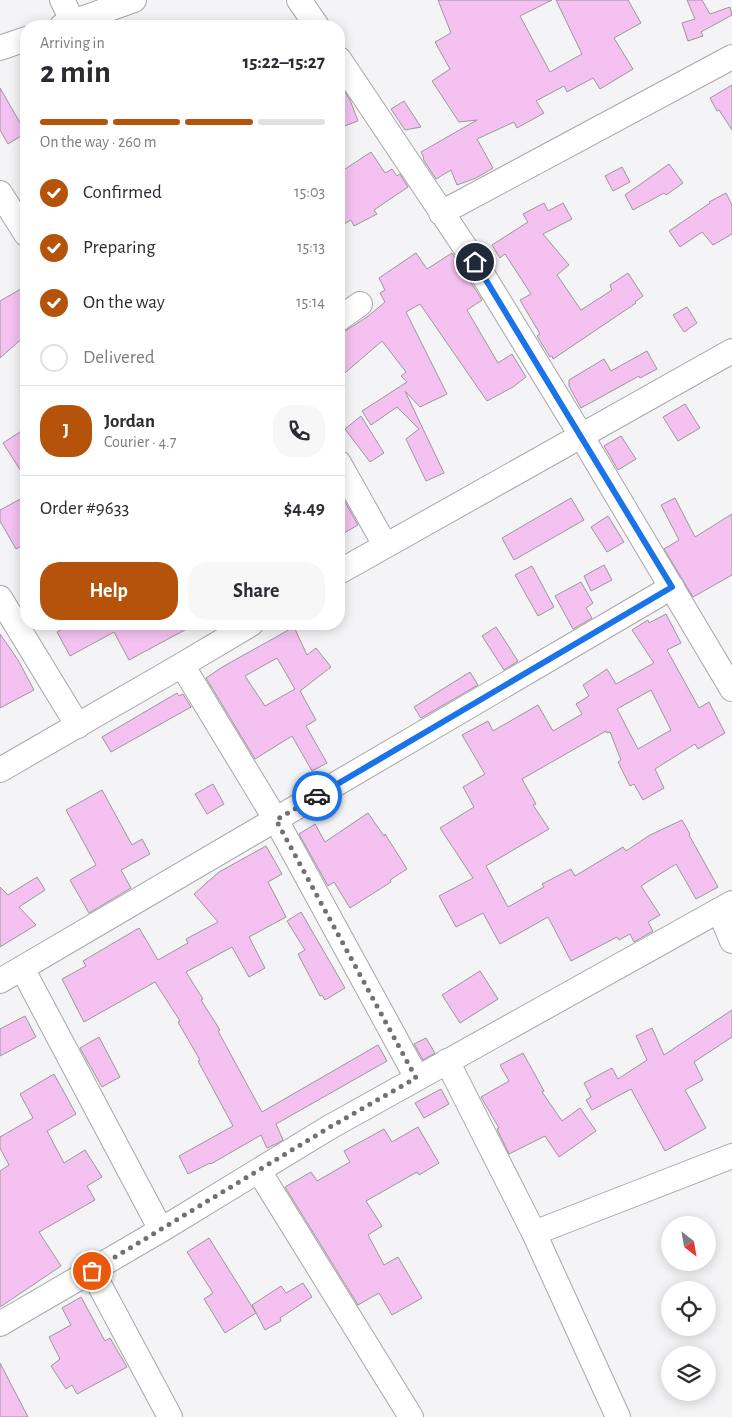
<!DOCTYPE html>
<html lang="en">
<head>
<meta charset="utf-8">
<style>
  :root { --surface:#fff; --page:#f7f7f7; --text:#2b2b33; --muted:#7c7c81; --line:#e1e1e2; --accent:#b45309 }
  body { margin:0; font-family:"Alegreya Sans",sans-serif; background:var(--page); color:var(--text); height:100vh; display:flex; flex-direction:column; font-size:19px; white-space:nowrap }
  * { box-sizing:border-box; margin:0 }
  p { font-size:16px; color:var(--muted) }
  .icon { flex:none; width:28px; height:28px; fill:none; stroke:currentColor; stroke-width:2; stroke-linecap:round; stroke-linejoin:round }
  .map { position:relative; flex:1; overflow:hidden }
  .drawer { position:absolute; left:20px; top:20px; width:325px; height:610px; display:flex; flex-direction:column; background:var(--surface); border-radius:20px; box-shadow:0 2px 12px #0003 }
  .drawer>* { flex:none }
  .needle { width:32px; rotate:149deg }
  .controls { position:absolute; left:661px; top:1216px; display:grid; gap:10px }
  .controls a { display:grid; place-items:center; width:55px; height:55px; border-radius:50%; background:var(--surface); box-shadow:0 2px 12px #0003; font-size:25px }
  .pin { position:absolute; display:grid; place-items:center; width:42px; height:42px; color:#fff; margin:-21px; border:2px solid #fff; border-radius:50%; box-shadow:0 1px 5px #0007 }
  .courier { position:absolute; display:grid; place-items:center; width:50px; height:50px; margin:-25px; border:4px solid #1a73e8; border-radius:50%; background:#fff; color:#222; box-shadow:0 1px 6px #0007 }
  .summary em { font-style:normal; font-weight:700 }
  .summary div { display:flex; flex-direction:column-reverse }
  .summary { display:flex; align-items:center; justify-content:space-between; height:85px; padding:0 20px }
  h1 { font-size:32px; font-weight:700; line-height:38px }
  .bar { display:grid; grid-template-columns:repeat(4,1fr); gap:8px 5px; align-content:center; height:60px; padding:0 20px }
  .bar i { height:6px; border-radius:4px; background:var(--line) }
  .bar .selected { background:var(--accent) }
  .bar p { grid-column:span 4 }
  .line { display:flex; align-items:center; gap:12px; padding:0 20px; border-top:1px solid var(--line) }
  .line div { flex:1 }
  .round { display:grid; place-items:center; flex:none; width:52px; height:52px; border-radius:20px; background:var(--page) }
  ol { padding:0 20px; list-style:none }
  li { display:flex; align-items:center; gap:15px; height:55px }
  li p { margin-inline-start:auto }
  li .icon { padding:5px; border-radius:50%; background:var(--accent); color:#fff; stroke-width:4 }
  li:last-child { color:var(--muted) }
  li i { width:28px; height:28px; border:2px solid var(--line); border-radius:50% }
  .action { display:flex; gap:10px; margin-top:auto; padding:10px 20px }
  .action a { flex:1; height:58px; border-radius:20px; background:var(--accent); color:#fff; font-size:20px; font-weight:700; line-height:58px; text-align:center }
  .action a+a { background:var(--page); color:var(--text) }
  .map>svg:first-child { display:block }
  .building { fill:#f4c1f1; stroke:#9a989a; fill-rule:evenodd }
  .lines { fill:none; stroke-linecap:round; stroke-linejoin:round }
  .minor-casing { stroke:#a7a7a9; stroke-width:26 }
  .minor { stroke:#fff; stroke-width:24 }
  .done { stroke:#717172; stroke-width:5; stroke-dasharray:0 9 }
  .route { stroke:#1a73e8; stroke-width:6 }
</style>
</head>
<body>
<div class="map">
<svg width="732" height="1417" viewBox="0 0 732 1417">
  <rect width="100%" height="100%" fill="#f4f4f7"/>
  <!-- building -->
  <path class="building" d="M 438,0 L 552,0 L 520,16 L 550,72 L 582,54 L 556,0 L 628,0 L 641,23 L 614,38 L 633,69 L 600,89 L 593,78 L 567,92 L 564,86 L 536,101 L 544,113 L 517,128 L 514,122 L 477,139 L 493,168 L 476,178 L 457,185 L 451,170 L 436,179 L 423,159 L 424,158 L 421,152 L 477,120 L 459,122 L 432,81 L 450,69 L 435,42 L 451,33 Z
    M 687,0 L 702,0 L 710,14 L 730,7 L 732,15 L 701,32 L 703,36 L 688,41 L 682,23 L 695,19 Z
    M 339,83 L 350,100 L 358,121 L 339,128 Z
    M 732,85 L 732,130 L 719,110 L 717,111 L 710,98 Z
    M 0,88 L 26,133 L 8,144 L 0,130 Z
    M 404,101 L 421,127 L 405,130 L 391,109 Z
    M 371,152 L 385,173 L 392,169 L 397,176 L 400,174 L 408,187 L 374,210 L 377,214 L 354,226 L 351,220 L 339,227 L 339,173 Z
    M 669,164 L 683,183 L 666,195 L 664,193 L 633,210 L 625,195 Z
    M 622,167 L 630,182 L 613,191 L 605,176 Z
    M 726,193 L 732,205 L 732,234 L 713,245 L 702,232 L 680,247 L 669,231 L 710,203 L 709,202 Z
    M 544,203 L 548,211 L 563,203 L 572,219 L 543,234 L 569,265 L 557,275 L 581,310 L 612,290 L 610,285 L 628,273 L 643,296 L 635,302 L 636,303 L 553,359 L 552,356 L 550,357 L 537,336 L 540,334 L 520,300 L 531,294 L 505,254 L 500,258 L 492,245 L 528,222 L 523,214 Z
    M 416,253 L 427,269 L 452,253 L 482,300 L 467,310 L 498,363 L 512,354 L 526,377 L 513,387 L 487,401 L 420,304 L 406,312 L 447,394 L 420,407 L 405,391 L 444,473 L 426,481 L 406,439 L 419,429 L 397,407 L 371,425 L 362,411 L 407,382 L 401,376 L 406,372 L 382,341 L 339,378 L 339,335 L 367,317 L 385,302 L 380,293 L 385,290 L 379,278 Z
    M 26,286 L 26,335 L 0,358 L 0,301 Z
    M 687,307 L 697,323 L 684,332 L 673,315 Z
    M 647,351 L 657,369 L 640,378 L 639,376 L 581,408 L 569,386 L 569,380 L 604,359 L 611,371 Z
    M 685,404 L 700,428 L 678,441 L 663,417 Z
    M 361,416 L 384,453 L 370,462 L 345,429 Z
    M 26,428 L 26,479 L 3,443 Z
    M 621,436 L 636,459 L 618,470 L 604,446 Z
    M 339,491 L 358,525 L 339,536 Z
    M 26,496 L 26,543 L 16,549 L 0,521 L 0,510 Z
    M 571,498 L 584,520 L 514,560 L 502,538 Z
    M 675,498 L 695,537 L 732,514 L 732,575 L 693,597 L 664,549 L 679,540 L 661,505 Z
    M 608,516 L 624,542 L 607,552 L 591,527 Z
    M 604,565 L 612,580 L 591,591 L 584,576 Z
    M 532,566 L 554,607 L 538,616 L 515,575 Z
    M 581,582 L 593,603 L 586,608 L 592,618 L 573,629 L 555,596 Z
    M 666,614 L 681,643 L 667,650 L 699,708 L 709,702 L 725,733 L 698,749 L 695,744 L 655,769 L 664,788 L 643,800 L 634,784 L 630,786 L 618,762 L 621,760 L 610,732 L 607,733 L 606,731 L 522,779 L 536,804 L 533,805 L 549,829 L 486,866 L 508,907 L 544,887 L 542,884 L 571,869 L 575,876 L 623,847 L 626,851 L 650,835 L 682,820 L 690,834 L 689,835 L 718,887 L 696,899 L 676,864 L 641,886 L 660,915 L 648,922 L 653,931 L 634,942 L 630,934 L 619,940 L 617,937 L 571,961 L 548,917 L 500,944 L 483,913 L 456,927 L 439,896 L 473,878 L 440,828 L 474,807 L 463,787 L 485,774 L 462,735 L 488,721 L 493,731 L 538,705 L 553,731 L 582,714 L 576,704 L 589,696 L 583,685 L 607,669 L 616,684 L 654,663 L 632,630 L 648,620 L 649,623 ZM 651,690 L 671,730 L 638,749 L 617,709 Z
    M 72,624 L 196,624 L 129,660 L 114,632 L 70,656 L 57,632 Z
    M 294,627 L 307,655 L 316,648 L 331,667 L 300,691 L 316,720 L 306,726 L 327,763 L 312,771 L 292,736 L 255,759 L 206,678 L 224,666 ZM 277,658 L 295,689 L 265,706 L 245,676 Z
    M 496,627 L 518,661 L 504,670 L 482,636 Z
    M 0,634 L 18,660 L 34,690 L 0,708 Z
    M 470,672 L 478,685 L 421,718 L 414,707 Z
    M 177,693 L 179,696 L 183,694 L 191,707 L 111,752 L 102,737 Z
    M 213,784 L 224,804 L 207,814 L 195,794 Z
    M 102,790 L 132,845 L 142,839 L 150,854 L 121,870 L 131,888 L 89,913 L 70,880 L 96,865 L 66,810 Z
    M 368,813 L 384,836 L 385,834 L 407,869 L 390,880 L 391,882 L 350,908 L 334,882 L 328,886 L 299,834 L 315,824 L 325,842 Z
    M 266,846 L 282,874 L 268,882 L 286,917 L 249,937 L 265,968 L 249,977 L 232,947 L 186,972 L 203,999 L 201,1000 L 220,1030 L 218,1031 L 262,1112 L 378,1045 L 387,1061 L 276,1124 L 283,1140 L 278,1143 L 267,1148 L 261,1135 L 211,1164 L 210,1163 L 188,1174 L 179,1156 L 233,1126 L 198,1061 L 200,1060 L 178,1022 L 180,1021 L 155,982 L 84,1022 L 62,979 L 86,966 L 83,961 L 139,928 L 158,960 L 188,943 L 186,939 L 218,922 L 194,894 L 219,872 Z
    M 37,877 L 45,890 L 19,907 L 36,925 L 0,947 L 0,887 L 8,895 Z
    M 301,912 L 345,988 L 325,1000 L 322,995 L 320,996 L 298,954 L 305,950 L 287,921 Z
    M 480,971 L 498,999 L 460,1023 L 442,995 Z
    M 732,1010 L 732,1037 L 694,1062 L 703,1080 L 685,1090 L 706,1128 L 665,1151 L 631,1089 L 592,1110 L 586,1100 L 591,1097 L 584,1083 L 612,1068 L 618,1079 L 647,1060 L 636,1036 L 652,1028 L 664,1055 Z
    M 25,1016 L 36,1037 L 0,1056 L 0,1029 Z
    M 99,1037 L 120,1077 L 102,1087 L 80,1048 Z
    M 426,1038 L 435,1053 L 423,1060 L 414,1044 Z
    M 523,1053 L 544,1091 L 542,1092 L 562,1121 L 580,1108 L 596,1131 L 559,1157 L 545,1136 L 509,1154 L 497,1129 L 499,1128 L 481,1097 L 509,1081 L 500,1065 Z
    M 54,1074 L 76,1114 L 47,1131 L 64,1163 L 85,1150 L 102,1177 L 87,1186 L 95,1200 L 39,1232 L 61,1266 L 0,1307 L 0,1171 L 9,1165 L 0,1148 L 0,1137 L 33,1118 L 20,1094 Z
    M 441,1089 L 449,1104 L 424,1118 L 415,1103 Z
    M 418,1127 L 439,1163 L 419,1175 L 417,1172 L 366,1201 L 382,1226 L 368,1235 L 384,1265 L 398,1257 L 422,1298 L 392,1315 L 379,1293 L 358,1305 L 285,1187 L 311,1172 L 317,1181 L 350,1162 L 344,1151 L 384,1129 L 392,1142 Z
    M 209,1238 L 256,1313 L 225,1333 L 204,1299 L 213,1293 L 187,1252 Z
    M 303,1283 L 312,1297 L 280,1318 L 281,1321 L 265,1330 L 252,1305 L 281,1286 L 286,1293 Z
    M 81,1297 L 105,1341 L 110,1338 L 127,1367 L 77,1394 L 72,1385 L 66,1389 L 51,1366 L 60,1359 L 49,1337 L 71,1325 L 62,1308 Z
    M 0,1363 L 28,1417 L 0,1417 Z"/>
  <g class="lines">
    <!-- minor casing -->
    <g class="minor-casing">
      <path id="minor" d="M 62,0 L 73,22
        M 299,0 L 317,26
        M 62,26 L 134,0
        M 0,48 L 26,39
        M 339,59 L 475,262 L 582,437 L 732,689
        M 0,193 L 26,234
        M 441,213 L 732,57
        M 339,319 L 360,304
        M 339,463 L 385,545
        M 339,572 L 732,351
        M 0,598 L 78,726
        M 182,665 L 276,820 L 417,1078
        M 0,770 L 182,665 L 251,624
        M 719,910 L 732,941
        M 22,968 L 161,1230
        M 0,981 L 672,587
        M 447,1061 L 534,1233 L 618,1417
        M 259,1171 L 411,1417
        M 534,1233 L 732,1156
        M 92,1271 L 170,1417
        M 0,1324 L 161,1230 L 330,1127 L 732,903"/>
    </g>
    <!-- minor -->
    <use href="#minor" class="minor"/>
  </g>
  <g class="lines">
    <!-- done -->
    <path class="done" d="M 92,1271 L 330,1127 L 416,1078 L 276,820 L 317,796"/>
    <!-- route -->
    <path class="route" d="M 317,796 L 672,587 L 475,262"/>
  </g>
</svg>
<div class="controls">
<a><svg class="needle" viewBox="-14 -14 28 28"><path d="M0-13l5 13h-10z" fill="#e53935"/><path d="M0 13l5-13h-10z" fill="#7c7c81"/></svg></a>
<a><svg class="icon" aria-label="locate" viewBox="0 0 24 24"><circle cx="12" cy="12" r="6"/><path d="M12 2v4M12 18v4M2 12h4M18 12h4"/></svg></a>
<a><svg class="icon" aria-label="layers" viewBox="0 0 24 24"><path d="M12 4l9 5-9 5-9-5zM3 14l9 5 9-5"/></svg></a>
</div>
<div class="pin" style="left:92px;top:1271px;background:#ea580c"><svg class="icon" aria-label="bag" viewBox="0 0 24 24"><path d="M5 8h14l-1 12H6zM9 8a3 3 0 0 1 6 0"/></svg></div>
<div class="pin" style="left:475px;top:262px;background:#1f2937"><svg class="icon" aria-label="home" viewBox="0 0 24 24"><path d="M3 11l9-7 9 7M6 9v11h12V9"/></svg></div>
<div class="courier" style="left:317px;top:796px"><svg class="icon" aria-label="car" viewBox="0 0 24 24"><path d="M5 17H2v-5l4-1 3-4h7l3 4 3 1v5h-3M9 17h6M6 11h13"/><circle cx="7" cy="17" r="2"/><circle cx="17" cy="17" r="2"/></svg></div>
<section class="drawer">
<div class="summary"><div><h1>2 min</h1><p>Arriving in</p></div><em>15:22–15:27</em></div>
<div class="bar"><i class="selected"></i><i class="selected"></i><i class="selected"></i><i></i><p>On the way · 260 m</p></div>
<ol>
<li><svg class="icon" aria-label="check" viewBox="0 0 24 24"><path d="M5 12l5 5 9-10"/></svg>Confirmed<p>15:03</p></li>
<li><svg class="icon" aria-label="check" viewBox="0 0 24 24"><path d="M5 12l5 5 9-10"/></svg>Preparing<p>15:13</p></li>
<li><svg class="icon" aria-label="check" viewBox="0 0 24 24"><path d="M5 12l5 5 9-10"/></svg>On the way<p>15:14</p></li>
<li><i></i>Delivered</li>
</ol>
<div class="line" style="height:90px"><b class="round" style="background:var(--accent);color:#fff">J</b><div><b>Jordan</b><p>Courier · 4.7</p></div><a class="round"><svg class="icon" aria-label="phone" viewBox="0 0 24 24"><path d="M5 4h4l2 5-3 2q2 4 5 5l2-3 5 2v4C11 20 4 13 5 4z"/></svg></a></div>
<div class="line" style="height:65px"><div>Order #9633</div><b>$4.49</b></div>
<div class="action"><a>Help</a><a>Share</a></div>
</section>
</div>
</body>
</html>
